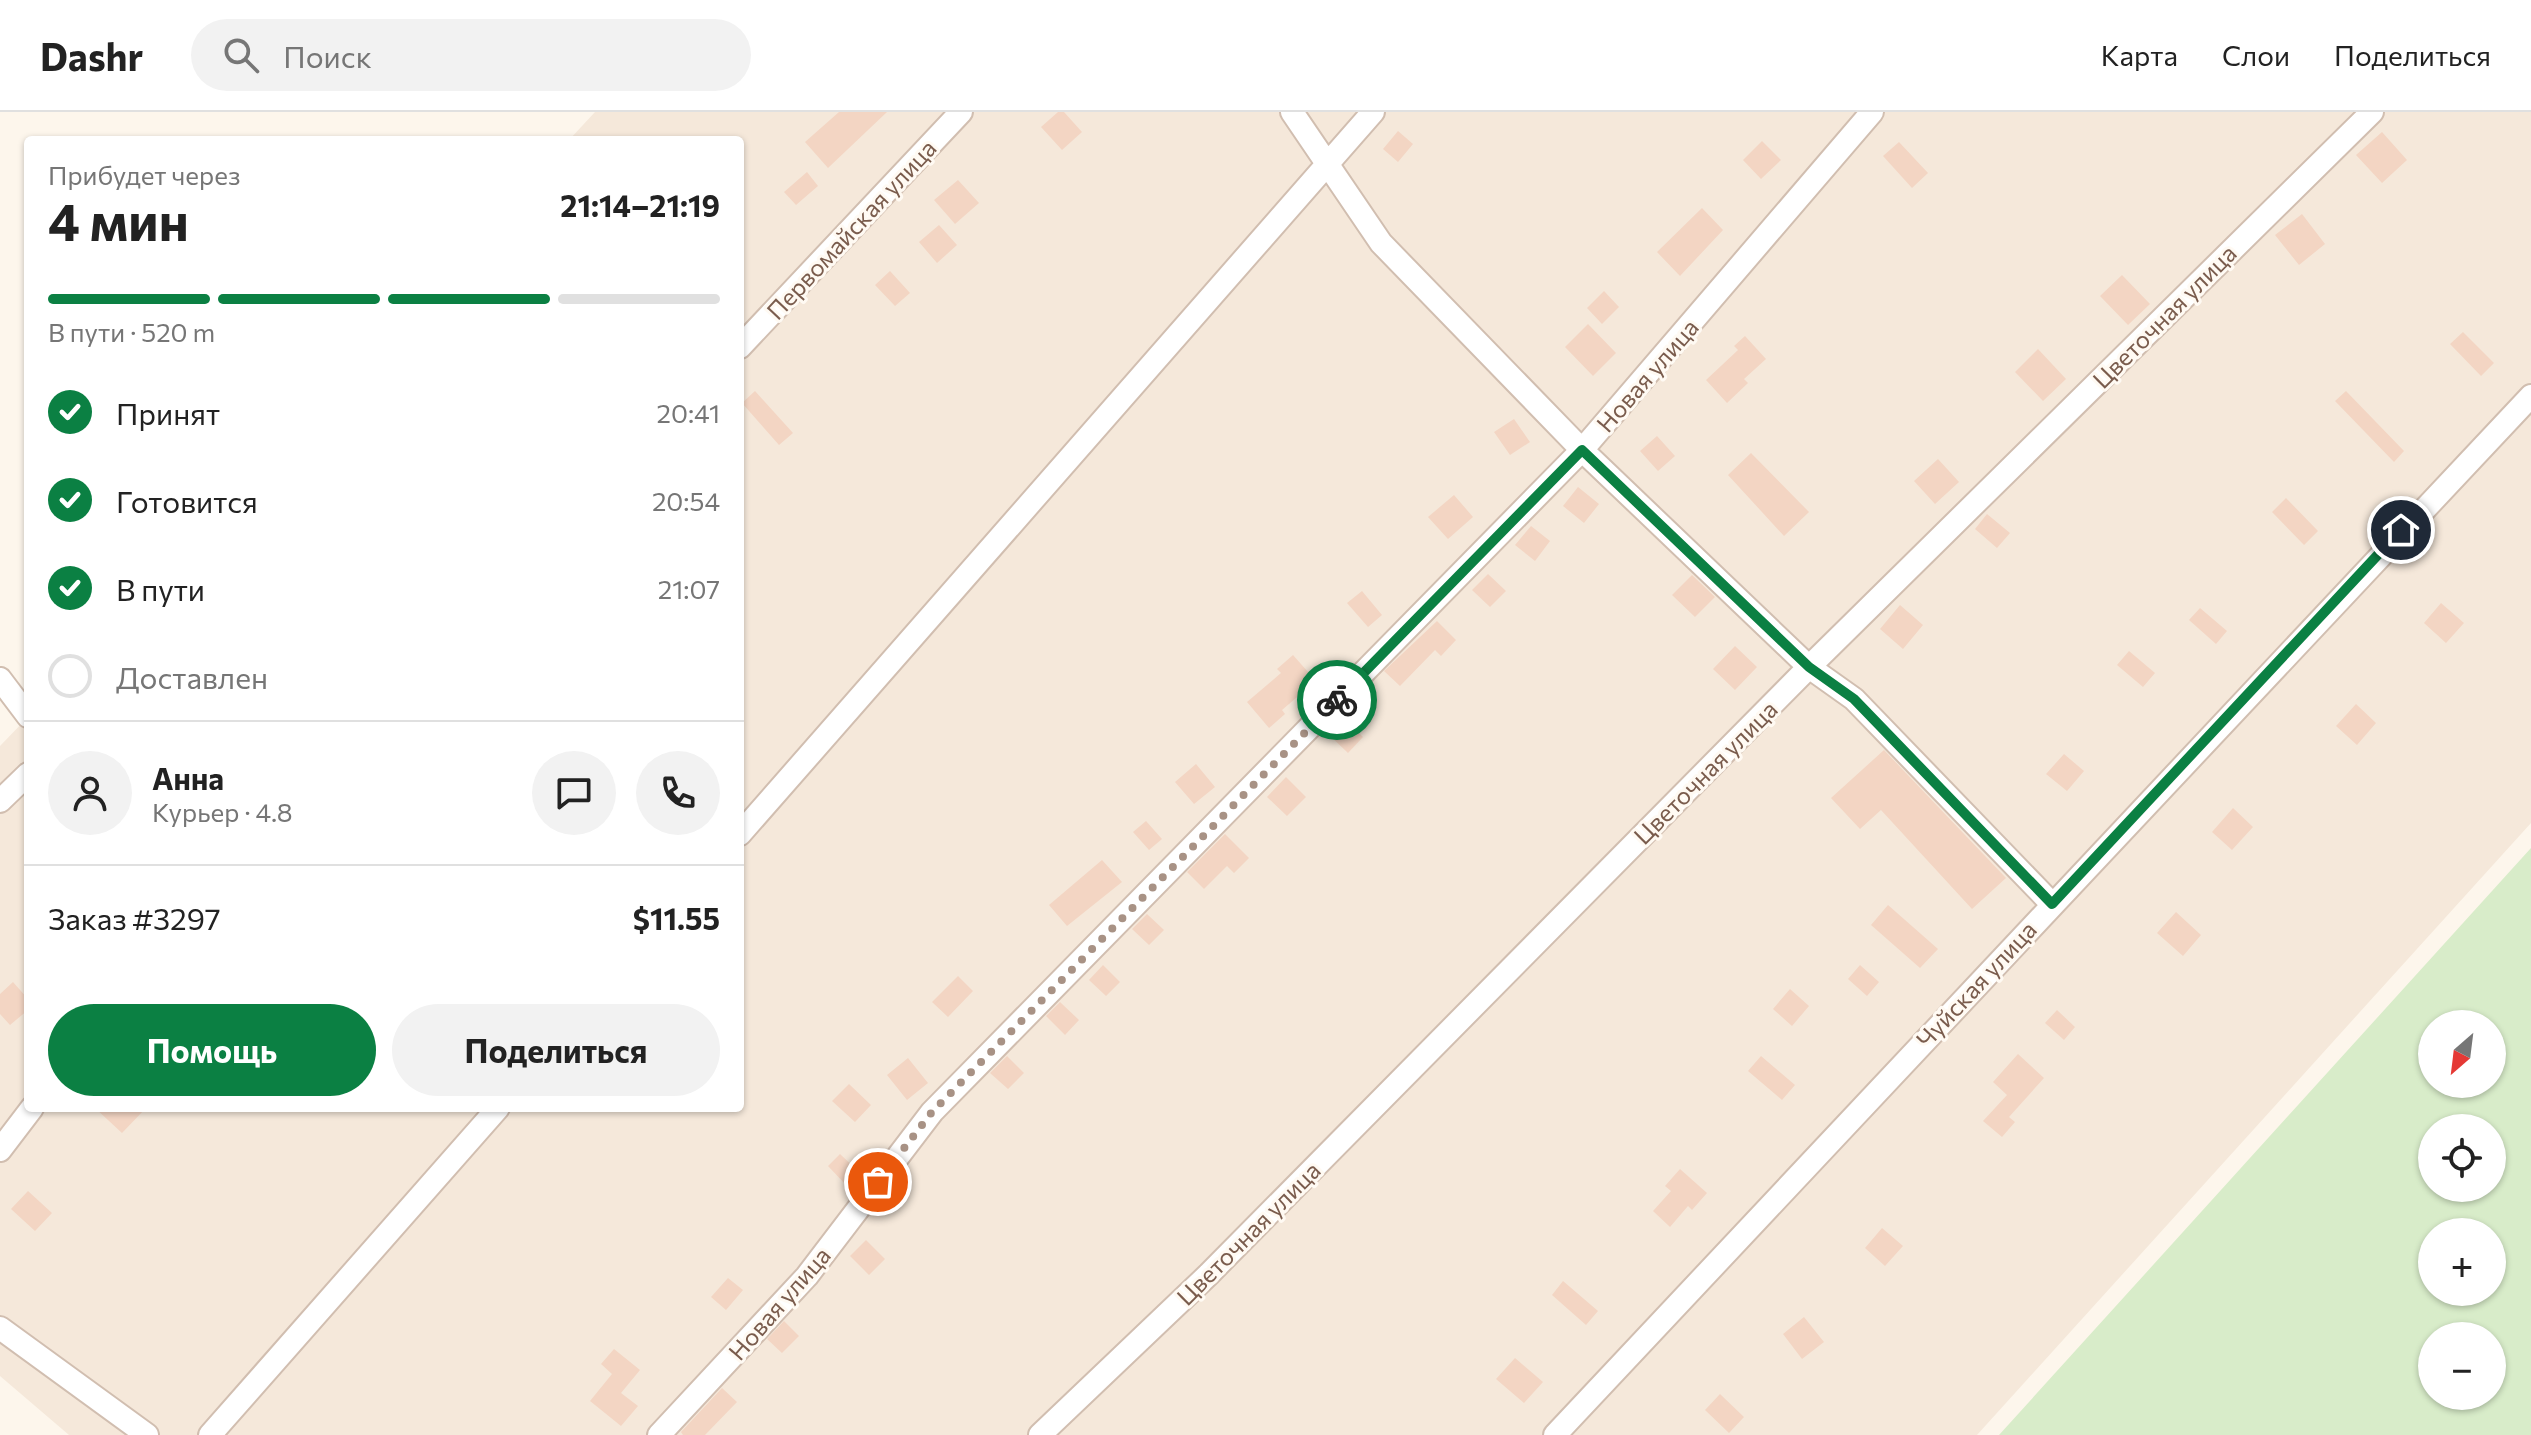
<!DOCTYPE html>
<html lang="ru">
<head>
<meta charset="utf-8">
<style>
  :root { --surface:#fff; --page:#f2f2f2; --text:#222; --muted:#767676; --line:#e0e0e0; --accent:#0b8043 }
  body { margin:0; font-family:Commissioner,sans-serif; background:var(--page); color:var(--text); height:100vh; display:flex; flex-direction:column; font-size:30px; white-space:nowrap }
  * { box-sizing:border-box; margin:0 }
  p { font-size:26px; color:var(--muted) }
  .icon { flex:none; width:44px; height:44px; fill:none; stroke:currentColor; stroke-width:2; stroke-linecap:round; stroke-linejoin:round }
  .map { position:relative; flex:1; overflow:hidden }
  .sheet { position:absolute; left:24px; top:24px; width:720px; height:976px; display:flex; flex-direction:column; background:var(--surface); border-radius:8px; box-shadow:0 2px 6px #0004 }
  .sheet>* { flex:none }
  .needle { width:52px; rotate:208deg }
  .controls { position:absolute; left:2418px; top:898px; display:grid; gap:16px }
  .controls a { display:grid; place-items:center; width:88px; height:88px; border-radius:50%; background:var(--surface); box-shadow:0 2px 6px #0004; font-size:40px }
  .pin { position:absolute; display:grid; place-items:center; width:68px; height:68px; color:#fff; margin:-34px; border:4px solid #fff; border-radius:50%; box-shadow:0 2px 8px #0007 }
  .courier { position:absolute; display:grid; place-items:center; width:80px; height:80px; margin:-40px; border:6px solid #0b8043; border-radius:50%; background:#fff; color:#222; box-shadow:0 2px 10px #0007 }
  .summary em { font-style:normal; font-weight:700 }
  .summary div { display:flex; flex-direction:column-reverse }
  .summary { display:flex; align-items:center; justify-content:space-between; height:136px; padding:0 24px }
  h1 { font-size:52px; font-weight:700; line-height:60px }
  .bar { display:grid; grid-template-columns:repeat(4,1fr); gap:12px 8px; align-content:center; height:96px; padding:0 24px }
  .bar i { height:10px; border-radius:6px; background:var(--line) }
  .bar .active { background:var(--accent) }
  .bar p { grid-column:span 4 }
  .line { display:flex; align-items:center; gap:20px; padding:0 24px; border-top:2px solid var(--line) }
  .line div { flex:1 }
  .round { display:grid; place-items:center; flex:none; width:84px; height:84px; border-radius:42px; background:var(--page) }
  ol { padding:0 24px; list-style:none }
  li { display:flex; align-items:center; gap:24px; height:88px }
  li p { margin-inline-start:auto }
  li .icon { padding:8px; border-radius:50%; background:var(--accent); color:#fff; stroke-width:4 }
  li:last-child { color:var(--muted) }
  li i { width:44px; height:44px; border:4px solid var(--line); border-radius:50% }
  .action { display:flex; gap:16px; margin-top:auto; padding:16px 24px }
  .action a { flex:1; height:92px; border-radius:48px; background:var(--accent); color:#fff; font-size:32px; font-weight:700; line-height:92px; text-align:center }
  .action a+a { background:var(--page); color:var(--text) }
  header { display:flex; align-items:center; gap:48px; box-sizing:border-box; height:112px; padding:0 40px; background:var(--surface); border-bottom:2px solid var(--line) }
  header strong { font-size:38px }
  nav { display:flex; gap:44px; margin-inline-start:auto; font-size:28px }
  .search { width:560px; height:72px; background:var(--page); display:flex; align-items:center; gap:20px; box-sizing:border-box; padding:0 28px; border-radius:44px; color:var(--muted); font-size:30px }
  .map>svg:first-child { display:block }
  .residential { fill:#f5e8da }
  .green { fill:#d8ecc9; fill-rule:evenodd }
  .building { fill:#f3d5c3 }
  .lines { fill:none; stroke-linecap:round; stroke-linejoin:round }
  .minor-casing { stroke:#d1beb0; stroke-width:26 }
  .minor { stroke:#fff; stroke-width:22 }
  .done { stroke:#a89285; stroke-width:8; stroke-dasharray:0 14.4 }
  .route { stroke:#0b8043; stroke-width:10 }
  .labels { text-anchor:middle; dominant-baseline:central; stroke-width:6; stroke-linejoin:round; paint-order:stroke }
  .street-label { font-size:24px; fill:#7a5c4d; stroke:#fffaf3 }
</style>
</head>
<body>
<header>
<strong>Dashr</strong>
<div class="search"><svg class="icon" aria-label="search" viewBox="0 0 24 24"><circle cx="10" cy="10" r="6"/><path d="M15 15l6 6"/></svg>Поиск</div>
<nav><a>Карта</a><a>Слои</a><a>Поделиться</a></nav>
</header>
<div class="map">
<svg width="2531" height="1323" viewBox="0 0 2531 1323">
  <rect width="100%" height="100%" fill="#fdf6ec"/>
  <!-- residential -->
  <path class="residential" d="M 595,0 L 2531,0 L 2531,711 L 1977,1323 L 69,1323 L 0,1264 L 0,634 L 28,605 L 28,996 L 740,996 L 740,28 L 569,28 Z"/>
  <!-- green -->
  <path class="green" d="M 2531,736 L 2531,1323 L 1999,1323 ZM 2432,912 L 2492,912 L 2492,972 L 2432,972 ZM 2432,1016 L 2492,1016 L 2492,1076 L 2432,1076 ZM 2432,1120 L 2492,1120 L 2492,1180 L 2432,1180 ZM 2432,1224 L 2492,1224 L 2492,1284 L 2432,1284 Z"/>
  <!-- building -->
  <path class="building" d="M 839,0 L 887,0 L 828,56 L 805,30 Z
    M 1058,0 L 1064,0 L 1082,20 L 1062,38 L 1041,15 Z
    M 1398,19 L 1413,32 L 1398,50 L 1383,37 Z
    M 2382,20 L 2407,48 L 2382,71 L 2356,43 Z
    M 1762,29 L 1781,48 L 1761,67 L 1743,48 Z
    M 1899,30 L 1928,61 L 1912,76 L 1883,44 Z
    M 807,60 L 818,74 L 796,93 L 784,80 Z
    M 958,68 L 979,91 L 955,112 L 934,88 Z
    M 1702,96 L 1723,118 L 1680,164 L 1657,140 Z
    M 2302,102 L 2325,132 L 2299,153 L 2275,123 Z
    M 939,113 L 957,133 L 937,151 L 919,130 Z
    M 890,159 L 910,181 L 895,194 L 875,173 Z
    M 2122,163 L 2150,192 L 2128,213 L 2100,184 Z
    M 1604,179 L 1619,195 L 1602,212 L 1587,196 Z
    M 1588,212 L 1616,241 L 1593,264 L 1565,235 Z
    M 2463,220 L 2494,251 L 2481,264 L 2450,232 Z
    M 1745,224 L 1766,247 L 1744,267 L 1748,271 L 1727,291 L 1706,268 L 1738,238 L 1734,234 Z
    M 2038,237 L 2066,267 L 2043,289 L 2015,260 Z
    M 755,279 L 793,321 L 779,333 L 742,291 Z
    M 2346,279 L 2404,339 L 2394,350 L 2335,289 Z
    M 1514,307 L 1530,330 L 1510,343 L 1494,320 Z
    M 1657,324 L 1675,344 L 1658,359 L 1640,339 Z
    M 1751,341 L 1809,400 L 1784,424 L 1728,363 Z
    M 1938,347 L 1959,370 L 1935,392 L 1914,369 Z
    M 1578,375 L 1599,392 L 1584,411 L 1563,394 Z
    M 1454,383 L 1473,405 L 1448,427 L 1428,405 Z
    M 2286,386 L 2318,419 L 2304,433 L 2272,400 Z
    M 1987,402 L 2010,421 L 1997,436 L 1975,417 Z
    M 1531,414 L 1550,429 L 1535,449 L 1515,433 Z
    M 1488,462 L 1506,479 L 1490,495 L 1472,478 Z
    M 1692,463 L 1715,485 L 1695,505 L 1672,483 Z
    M 1362,479 L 1382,503 L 1368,515 L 1347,491 Z
    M 2441,491 L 2464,511 L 2446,531 L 2424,511 Z
    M 1900,493 L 1923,513 L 1903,537 L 1880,517 Z
    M 2200,496 L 2227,519 L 2216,532 L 2189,508 Z
    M 1437,509 L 1456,528 L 1441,544 L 1435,538 L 1400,574 L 1384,559 Z
    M 1735,534 L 1757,555 L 1735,578 L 1713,557 Z
    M 2129,539 L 2155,561 L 2143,575 L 2117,553 Z
    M 1293,543 L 1316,569 L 1282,598 L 1285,602 L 1269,616 L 1247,590 L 1281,561 L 1277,557 Z
    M 2356,592 L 2376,611 L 2357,633 L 2336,614 Z
    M 1344,606 L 1363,625 L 1348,641 L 1328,622 Z
    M 1884,638 L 2006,766 L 1972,797 L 1881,698 L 1860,717 L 1831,686 Z
    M 2064,642 L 2084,659 L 2067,679 L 2046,662 Z
    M 1196,652 L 1215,675 L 1194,692 L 1175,670 Z
    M 1286,665 L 1306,685 L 1287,704 L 1267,685 Z
    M 2233,696 L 2253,715 L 2232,738 L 2212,720 Z
    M 1146,709 L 1162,727 L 1149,738 L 1133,720 Z
    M 1225,722 L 1249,746 L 1234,761 L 1227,754 L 1204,777 L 1187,760 Z
    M 1102,748 L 1122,770 L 1067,814 L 1049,793 Z
    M 1888,793 L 1938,837 L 1920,856 L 1871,813 Z
    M 2176,800 L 2201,823 L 2183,844 L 2157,821 Z
    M 1147,802 L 1164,818 L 1149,833 L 1132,817 Z
    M 1103,853 L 1120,870 L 1106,884 L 1089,868 Z
    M 1860,853 L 1879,870 L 1867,884 L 1848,867 Z
    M 958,864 L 973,879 L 948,905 L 932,890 Z
    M 13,870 L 28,887 L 28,898 L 10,913 L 0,902 L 0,882 Z
    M 1790,877 L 1809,894 L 1792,914 L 1773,897 Z
    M 1060,890 L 1079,908 L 1065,923 L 1046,904 Z
    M 2057,898 L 2075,915 L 2064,928 L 2045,911 Z
    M 2018,942 L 2044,966 L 2009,1005 L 2015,1010 L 2002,1025 L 1983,1009 L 2007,983 L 1993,970 Z
    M 1007,944 L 1024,961 L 1008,977 L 990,961 Z
    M 1761,944 L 1795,973 L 1782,988 L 1748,959 Z
    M 908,946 L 928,971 L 907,988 L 887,963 Z
    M 849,972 L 871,993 L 855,1010 L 832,989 Z
    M 95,996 L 146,996 L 122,1021 Z
    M 840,1042 L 859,1060 L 846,1073 L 828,1054 Z
    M 1680,1057 L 1707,1081 L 1692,1098 L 1688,1094 L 1670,1115 L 1653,1099 L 1671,1079 L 1665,1074 Z
    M 28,1079 L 52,1101 L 35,1119 L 11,1097 Z
    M 1882,1116 L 1903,1134 L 1885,1154 L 1865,1136 Z
    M 866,1128 L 885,1147 L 869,1163 L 850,1144 Z
    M 728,1166 L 743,1178 L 726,1198 L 711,1185 Z
    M 1563,1169 L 1598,1199 L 1586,1213 L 1552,1183 Z
    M 1804,1205 L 1824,1230 L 1802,1247 L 1783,1222 Z
    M 784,1209 L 799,1224 L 782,1241 L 767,1227 Z
    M 614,1237 L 640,1258 L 621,1281 L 638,1294 L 621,1314 L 590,1289 L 612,1262 L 601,1252 Z
    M 1515,1246 L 1543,1270 L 1524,1291 L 1496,1267 Z
    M 722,1276 L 737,1290 L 705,1323 L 683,1323 L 681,1320 Z
    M 1720,1282 L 1744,1305 L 1729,1321 L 1705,1298 Z"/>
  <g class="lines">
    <!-- minor casing -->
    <g class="minor-casing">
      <path id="minor" d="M 1292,0 L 1381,131 L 1582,338 L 1809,555 L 1854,587 L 2052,792
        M 740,235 L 961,0
        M 0,567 L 28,604
        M 0,689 L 28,662
        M 740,722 L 1373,0
        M 0,1038 L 32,996
        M 0,1216 L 147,1323
        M 210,1323 L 498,996
        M 659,1323 L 807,1164 L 932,1000 L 1582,338 L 1872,0
        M 1040,1323 L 1209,1162 L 1809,555 L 2372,0
        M 1555,1323 L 2531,284"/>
    </g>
    <!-- minor -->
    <use href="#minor" class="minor"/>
  </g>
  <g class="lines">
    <!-- done -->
    <path class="done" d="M 878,1070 L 932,1000 L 1337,588"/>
    <!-- route -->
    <path class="route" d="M 1337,588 L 1582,338 L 1809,555 L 1854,587 L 2052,792 L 2401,418"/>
  </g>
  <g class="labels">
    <!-- street labels -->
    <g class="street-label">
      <text transform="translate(851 117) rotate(-47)">Первомайская улица</text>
      <text transform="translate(2164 204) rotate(-45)">Цветочная улица</text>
      <text transform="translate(1647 263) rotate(-49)">Новая улица</text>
      <text transform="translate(1705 660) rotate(-45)">Цветочная улица</text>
      <text transform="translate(1976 872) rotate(-47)">Чуйская улица</text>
      <text transform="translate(1248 1121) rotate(-45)">Цветочная улица</text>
      <text transform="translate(779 1191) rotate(-49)">Новая улица</text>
    </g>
  </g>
</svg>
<div class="controls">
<a><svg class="needle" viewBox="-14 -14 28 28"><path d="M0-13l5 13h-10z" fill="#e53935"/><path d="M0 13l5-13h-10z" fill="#767676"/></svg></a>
<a><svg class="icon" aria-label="locate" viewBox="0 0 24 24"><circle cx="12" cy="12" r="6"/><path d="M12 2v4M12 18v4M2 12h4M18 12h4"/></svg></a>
<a>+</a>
<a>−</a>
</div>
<div class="pin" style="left:878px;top:1070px;background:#ea580c"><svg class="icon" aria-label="bag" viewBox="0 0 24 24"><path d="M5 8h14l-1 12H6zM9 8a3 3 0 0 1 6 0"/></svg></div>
<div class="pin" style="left:2401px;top:418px;background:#1f2937"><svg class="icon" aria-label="home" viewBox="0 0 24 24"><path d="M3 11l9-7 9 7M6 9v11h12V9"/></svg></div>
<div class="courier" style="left:1337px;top:588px"><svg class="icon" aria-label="bike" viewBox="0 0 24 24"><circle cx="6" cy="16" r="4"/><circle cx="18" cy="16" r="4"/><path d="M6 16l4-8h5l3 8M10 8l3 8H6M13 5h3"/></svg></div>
<section class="sheet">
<div class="summary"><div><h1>4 мин</h1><p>Прибудет через</p></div><em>21:14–21:19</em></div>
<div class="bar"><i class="active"></i><i class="active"></i><i class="active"></i><i></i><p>В пути · 520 m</p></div>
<ol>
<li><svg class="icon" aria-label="check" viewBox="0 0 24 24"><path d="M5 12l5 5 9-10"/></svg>Принят<p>20:41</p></li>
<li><svg class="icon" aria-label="check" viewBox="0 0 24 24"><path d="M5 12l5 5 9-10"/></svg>Готовится<p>20:54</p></li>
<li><svg class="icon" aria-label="check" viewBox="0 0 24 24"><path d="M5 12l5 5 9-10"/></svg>В пути<p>21:07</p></li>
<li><i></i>Доставлен</li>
</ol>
<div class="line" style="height:144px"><a class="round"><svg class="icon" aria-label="person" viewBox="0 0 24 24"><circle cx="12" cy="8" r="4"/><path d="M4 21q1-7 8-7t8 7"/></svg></a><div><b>Анна</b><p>Курьер · 4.8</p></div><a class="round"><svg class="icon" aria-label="chat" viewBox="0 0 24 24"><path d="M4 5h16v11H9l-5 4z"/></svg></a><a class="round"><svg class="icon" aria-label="phone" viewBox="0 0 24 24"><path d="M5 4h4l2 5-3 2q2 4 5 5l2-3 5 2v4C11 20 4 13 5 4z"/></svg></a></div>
<div class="line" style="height:104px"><div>Заказ #3297</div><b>$11.55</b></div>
<div class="action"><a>Помощь</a><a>Поделиться</a></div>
</section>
</div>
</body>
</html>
